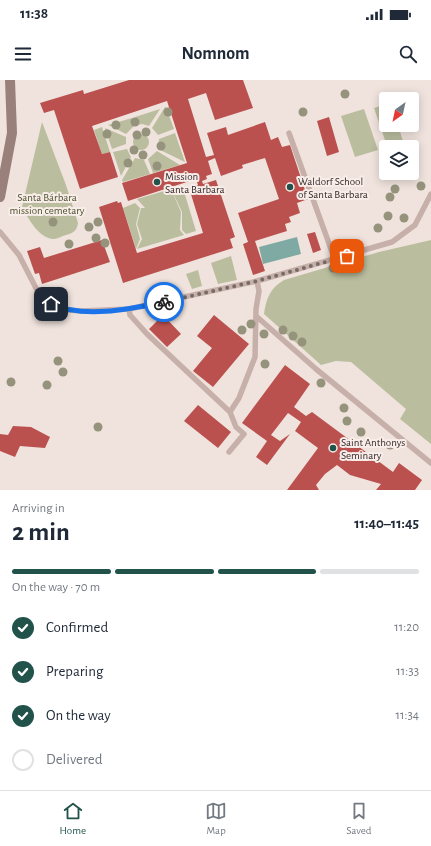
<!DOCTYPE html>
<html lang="en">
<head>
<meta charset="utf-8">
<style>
  :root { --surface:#fff; --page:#f6f6f7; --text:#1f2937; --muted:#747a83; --line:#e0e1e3; --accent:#22534b }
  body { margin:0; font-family:"Alegreya Sans",sans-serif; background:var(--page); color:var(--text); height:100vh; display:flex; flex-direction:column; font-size:15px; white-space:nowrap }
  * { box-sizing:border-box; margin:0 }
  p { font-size:13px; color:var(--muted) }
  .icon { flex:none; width:22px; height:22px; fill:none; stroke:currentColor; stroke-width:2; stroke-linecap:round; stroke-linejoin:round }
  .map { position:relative; height:410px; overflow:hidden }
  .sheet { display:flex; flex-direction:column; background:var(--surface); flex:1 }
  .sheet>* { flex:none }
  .needle { width:26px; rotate:213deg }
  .fabs { position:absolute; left:379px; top:12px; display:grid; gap:8px }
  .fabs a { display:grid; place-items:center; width:40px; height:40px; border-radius:4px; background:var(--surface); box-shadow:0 2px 10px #0003; font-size:20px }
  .pin { position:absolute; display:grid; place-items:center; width:34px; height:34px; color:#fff; margin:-17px; border-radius:8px; box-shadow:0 2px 6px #0006 }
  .courier { position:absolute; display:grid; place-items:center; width:40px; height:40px; margin:-20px; border:3px solid #1a73e8; border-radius:50%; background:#fff; color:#222; box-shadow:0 1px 5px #0007 }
  .head em { font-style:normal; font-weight:700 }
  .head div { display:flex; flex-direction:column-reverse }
  .head { display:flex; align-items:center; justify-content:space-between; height:68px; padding:0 12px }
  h1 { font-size:26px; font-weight:700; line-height:30px }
  .bar { display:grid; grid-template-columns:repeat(4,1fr); gap:6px 4px; align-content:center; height:48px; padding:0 12px }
  .bar i { height:5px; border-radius:3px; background:var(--line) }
  .bar .selected { background:var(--accent) }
  .bar p { grid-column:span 4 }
  ol { padding:0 12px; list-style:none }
  li { display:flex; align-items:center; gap:12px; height:44px }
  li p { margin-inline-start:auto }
  li .icon { padding:4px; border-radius:50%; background:var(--accent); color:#fff; stroke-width:4 }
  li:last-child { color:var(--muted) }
  li i { width:22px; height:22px; border:2px solid var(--line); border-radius:50% }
  .status { display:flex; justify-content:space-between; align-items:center; height:28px; padding:0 20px; background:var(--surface); direction:ltr }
  .status svg { height:11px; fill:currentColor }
  header { display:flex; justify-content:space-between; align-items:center; height:52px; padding:0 12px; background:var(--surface); font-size:18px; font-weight:700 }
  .menu { display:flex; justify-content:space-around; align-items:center; height:56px; border-top:1px solid var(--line); background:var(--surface); font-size:11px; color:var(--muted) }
  .menu a { display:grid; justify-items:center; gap:2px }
  .menu .selected { color:var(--accent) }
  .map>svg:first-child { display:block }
  .green { fill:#babe9e }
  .water { fill:#7eaaa3 }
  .building { fill:#bb514f }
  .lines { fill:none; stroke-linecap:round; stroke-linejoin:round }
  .lane { stroke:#c7b0a9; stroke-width:5.5 }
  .secondary { stroke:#9a807b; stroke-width:10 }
  .tree { fill:#96937d }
  .done { stroke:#766b68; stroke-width:4; stroke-dasharray:0 7.2 }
  .route { stroke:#1a73e8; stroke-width:5 }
  .poi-dot { fill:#22534b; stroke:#f8ede9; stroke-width:1.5 }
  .labels { text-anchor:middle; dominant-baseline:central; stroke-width:4; stroke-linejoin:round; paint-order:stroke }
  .poi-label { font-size:11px; fill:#352a29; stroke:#f8ede9; text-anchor:start }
  .park-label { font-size:11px; fill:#4c512e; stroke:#f8ede9 }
</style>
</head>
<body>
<div class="status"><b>11:38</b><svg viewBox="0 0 49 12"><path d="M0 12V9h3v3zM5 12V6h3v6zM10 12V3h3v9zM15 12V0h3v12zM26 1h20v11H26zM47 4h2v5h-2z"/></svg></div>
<header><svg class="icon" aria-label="menu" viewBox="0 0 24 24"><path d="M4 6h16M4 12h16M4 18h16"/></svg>Nomnom<svg class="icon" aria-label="search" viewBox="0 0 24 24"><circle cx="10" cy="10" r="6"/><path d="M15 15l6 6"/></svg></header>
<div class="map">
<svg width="431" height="410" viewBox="0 0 431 410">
  <rect width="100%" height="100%" fill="#f0e3dd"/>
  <!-- green -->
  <path class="green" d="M 386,24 L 386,45 L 398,45 L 403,61 L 387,66 L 374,28 Z
    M 165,27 L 166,27 L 174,49 L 158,55 L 152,48 Z
    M 160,29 L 149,46 L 142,44 L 138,45 L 135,37 Z
    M 364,29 L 378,70 L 355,77 L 341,36 Z
    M 132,38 L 134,46 L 126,54 L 108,45 Z
    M 42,42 L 66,105 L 78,143 C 77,151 73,153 66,155 C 62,156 57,159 54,159 C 39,159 28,138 22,127 Z
    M 102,47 L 110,72 L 102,74 L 94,50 Z
    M 105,48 L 126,57 L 126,64 L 112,69 Z
    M 175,53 L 185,82 L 158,69 L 159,59 Z
    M133 62a8 8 0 1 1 16 0a8 8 0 1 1-16 0Z
    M 127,69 L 131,77 L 121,96 L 113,72 Z
    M 157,71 L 180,85 L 153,93 L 148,79 Z
    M 135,78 L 144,80 L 150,94 L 123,102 L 122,100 Z
    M 182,105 L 196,151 L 186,154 L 182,150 L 182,132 L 174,115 L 173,108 Z
    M 171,109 L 181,132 L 180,150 L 184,155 L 137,169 L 142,159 L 137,144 L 141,128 L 145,128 L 137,119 Z
    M 135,123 L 140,128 L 136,144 L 140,159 L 136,169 L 123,128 Z
    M 431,160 L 431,364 L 400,339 L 406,329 L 351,282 L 336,281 L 321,285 L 264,234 C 266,219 270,208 284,200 L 379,172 Z
    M 231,176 L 237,200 L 218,204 L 211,183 Z
    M 198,190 L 202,206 L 192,209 L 186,194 Z"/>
  <!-- water -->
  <path class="water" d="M 297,157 L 301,174 L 263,184 L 259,167 Z"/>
  <!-- building -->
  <path class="building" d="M 129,0 L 243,0 L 253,28 L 215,40 L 206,13 L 188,19 L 206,77 L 214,75 L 207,53 L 226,47 L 228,55 L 265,42 L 271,60 L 278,57 L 282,67 L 290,65 L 308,119 L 297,123 L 300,133 L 289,137 L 291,142 L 285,144 L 287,151 L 255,161 L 265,191 L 253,195 L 243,164 L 248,162 L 238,133 L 279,119 L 265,78 L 242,85 L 243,88 L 221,96 L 215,78 L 208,81 L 212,94 L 206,96 L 207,99 L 202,101 L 203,104 L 216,100 L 235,157 L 230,159 L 233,168 L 123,203 L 99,127 L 117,121 L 118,123 L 121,122 L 137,173 L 203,153 L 189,108 L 198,105 L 196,99 L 128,121 L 122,103 L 187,83 L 167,21 L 92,46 L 102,74 L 110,72 L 118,97 L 80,109 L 54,30 L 44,33 L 40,23 L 83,10 L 84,14 Z
    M 329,37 L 339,72 L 327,76 L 317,41 Z
    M 315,152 L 321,170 L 313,173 L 307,154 Z
    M 102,160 L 110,182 L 42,204 L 39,193 L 35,194 L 27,171 L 40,167 L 44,178 Z
    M 163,235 L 181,254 L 167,267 L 149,249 Z
    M 214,235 L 249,264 L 213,307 L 193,291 L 212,268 L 197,256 Z
    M 285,285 L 310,304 L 294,327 L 306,336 L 312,332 L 393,392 L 399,383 L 422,400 L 415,410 L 376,410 L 381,404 L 350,395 L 337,385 L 325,394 L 316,405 L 319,410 L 287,410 L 318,368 L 295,351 L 301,342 L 288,333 L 271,355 L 280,361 L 290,354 L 267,385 L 256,377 L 267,361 L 242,343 Z
    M 198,325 L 231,352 L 218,368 L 184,341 Z
    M 13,346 L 31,347 L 50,357 L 45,368 L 20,366 L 15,377 L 0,371 L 0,354 L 8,355 Z"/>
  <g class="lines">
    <!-- lane -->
    <path class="lane" d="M 289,53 L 335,180
      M 0,152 L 19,175 L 39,214 L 51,224 L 68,230 L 81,231 L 129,229 L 257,201 L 392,162 L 415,145 L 431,114
      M 129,229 L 130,235 L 147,254 L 230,332 L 239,318 L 255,277 L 256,229 L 259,211 L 257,201
      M 256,236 L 316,289 L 431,383
      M 229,372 L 244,354 L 236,347 L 230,332"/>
    <!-- secondary -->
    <path class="secondary" d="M 0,117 L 12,53 L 10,0"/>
  </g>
  <!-- trees -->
  <g class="tree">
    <circle cx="345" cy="14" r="4.5"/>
    <circle cx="168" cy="32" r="4.5"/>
    <circle cx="303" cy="32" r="4.5"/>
    <circle cx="135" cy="42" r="4.5"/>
    <circle cx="116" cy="45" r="4.5"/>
    <circle cx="146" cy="52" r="4.5"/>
    <circle cx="107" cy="54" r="4.5"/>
    <circle cx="137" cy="55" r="4.5"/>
    <circle cx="161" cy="66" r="4.5"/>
    <circle cx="134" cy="70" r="4.5"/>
    <circle cx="143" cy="75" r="4.5"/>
    <circle cx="128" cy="83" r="4.5"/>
    <circle cx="157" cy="86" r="4.5"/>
    <circle cx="421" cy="106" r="4.5"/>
    <circle cx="395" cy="109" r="4.5"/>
    <circle cx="390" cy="117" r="4.5"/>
    <circle cx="388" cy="136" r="4.5"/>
    <circle cx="404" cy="138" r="4.5"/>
    <circle cx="53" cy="142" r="4.5"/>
    <circle cx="98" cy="142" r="4.5"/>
    <circle cx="89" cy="147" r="4.5"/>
    <circle cx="378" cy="148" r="4.5"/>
    <circle cx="96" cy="158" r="4.5"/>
    <circle cx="105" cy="163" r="4.5"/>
    <circle cx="69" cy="164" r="4.5"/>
    <circle cx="344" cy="164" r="4.5"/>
    <circle cx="333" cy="188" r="4.5"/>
    <circle cx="251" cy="244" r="4.5"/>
    <circle cx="242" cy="250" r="4.5"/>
    <circle cx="283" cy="250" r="4.5"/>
    <circle cx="264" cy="254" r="4.5"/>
    <circle cx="293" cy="256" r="4.5"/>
    <circle cx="302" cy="262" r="4.5"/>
    <circle cx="58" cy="281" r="4.5"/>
    <circle cx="265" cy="284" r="4.5"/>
    <circle cx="63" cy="292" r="4.5"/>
    <circle cx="11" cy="302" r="4.5"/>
    <circle cx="321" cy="303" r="4.5"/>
    <circle cx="47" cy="305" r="4.5"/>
    <circle cx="344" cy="328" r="4.5"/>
    <circle cx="347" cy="341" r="4.5"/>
    <circle cx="98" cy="347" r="4.5"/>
    <circle cx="361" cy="352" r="4.5"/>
    <circle cx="390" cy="365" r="4.5"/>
  </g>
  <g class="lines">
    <!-- done -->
    <path class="done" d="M 164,222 L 257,201 L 347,176"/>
    <!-- route -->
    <path class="route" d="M 51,224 C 84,239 130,229 164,222"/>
  </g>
  <!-- markers -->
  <g class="poi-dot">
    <circle cx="157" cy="102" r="4"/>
    <circle cx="290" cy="107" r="4"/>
    <circle cx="333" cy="368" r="4"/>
  </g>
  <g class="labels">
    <!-- poi labels -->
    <g class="poi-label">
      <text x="165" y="96">Mission<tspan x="165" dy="13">Santa Barbara</tspan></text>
      <text x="298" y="101">Waldorf School<tspan x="298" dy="13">of Santa Barbara</tspan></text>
      <text x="341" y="362">Saint Anthonys<tspan x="341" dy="13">Seminary</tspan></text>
    </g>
    <!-- park labels -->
    <g class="park-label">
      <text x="47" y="117">Santa Bárbara<tspan x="47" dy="13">mission cemetary</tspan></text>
    </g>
  </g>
</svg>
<div class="fabs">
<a><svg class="needle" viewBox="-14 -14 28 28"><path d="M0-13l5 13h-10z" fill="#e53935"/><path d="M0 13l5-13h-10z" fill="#747a83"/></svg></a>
<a><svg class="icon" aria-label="layers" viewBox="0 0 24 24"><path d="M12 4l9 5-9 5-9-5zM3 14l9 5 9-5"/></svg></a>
</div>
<div class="pin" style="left:347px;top:176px;background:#ea580c"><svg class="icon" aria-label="bag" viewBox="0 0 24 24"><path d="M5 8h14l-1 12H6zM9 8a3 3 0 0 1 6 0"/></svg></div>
<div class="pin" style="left:51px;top:224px;background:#1f2937"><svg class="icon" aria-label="home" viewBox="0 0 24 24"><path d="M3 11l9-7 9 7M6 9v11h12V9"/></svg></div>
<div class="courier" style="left:164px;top:222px"><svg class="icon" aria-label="bike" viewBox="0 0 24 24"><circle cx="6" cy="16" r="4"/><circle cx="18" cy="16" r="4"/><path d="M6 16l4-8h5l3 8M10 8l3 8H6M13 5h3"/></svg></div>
</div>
<section class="sheet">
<div class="head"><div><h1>2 min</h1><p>Arriving in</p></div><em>11:40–11:45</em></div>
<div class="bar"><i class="selected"></i><i class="selected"></i><i class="selected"></i><i></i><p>On the way · 70 m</p></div>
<ol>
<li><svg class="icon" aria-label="check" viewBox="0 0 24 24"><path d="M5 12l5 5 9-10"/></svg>Confirmed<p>11:20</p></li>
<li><svg class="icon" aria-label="check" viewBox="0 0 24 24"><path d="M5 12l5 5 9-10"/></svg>Preparing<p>11:33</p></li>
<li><svg class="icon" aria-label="check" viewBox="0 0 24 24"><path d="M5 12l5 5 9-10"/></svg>On the way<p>11:34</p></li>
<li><i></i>Delivered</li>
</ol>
</section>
<nav class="menu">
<a class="selected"><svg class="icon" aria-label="home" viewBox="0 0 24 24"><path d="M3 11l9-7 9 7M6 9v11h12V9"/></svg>Home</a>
<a><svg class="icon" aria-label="map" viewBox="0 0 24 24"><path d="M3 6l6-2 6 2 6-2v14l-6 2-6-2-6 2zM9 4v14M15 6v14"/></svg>Map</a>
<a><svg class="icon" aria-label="saved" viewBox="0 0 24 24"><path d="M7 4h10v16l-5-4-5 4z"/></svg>Saved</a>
</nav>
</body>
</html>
